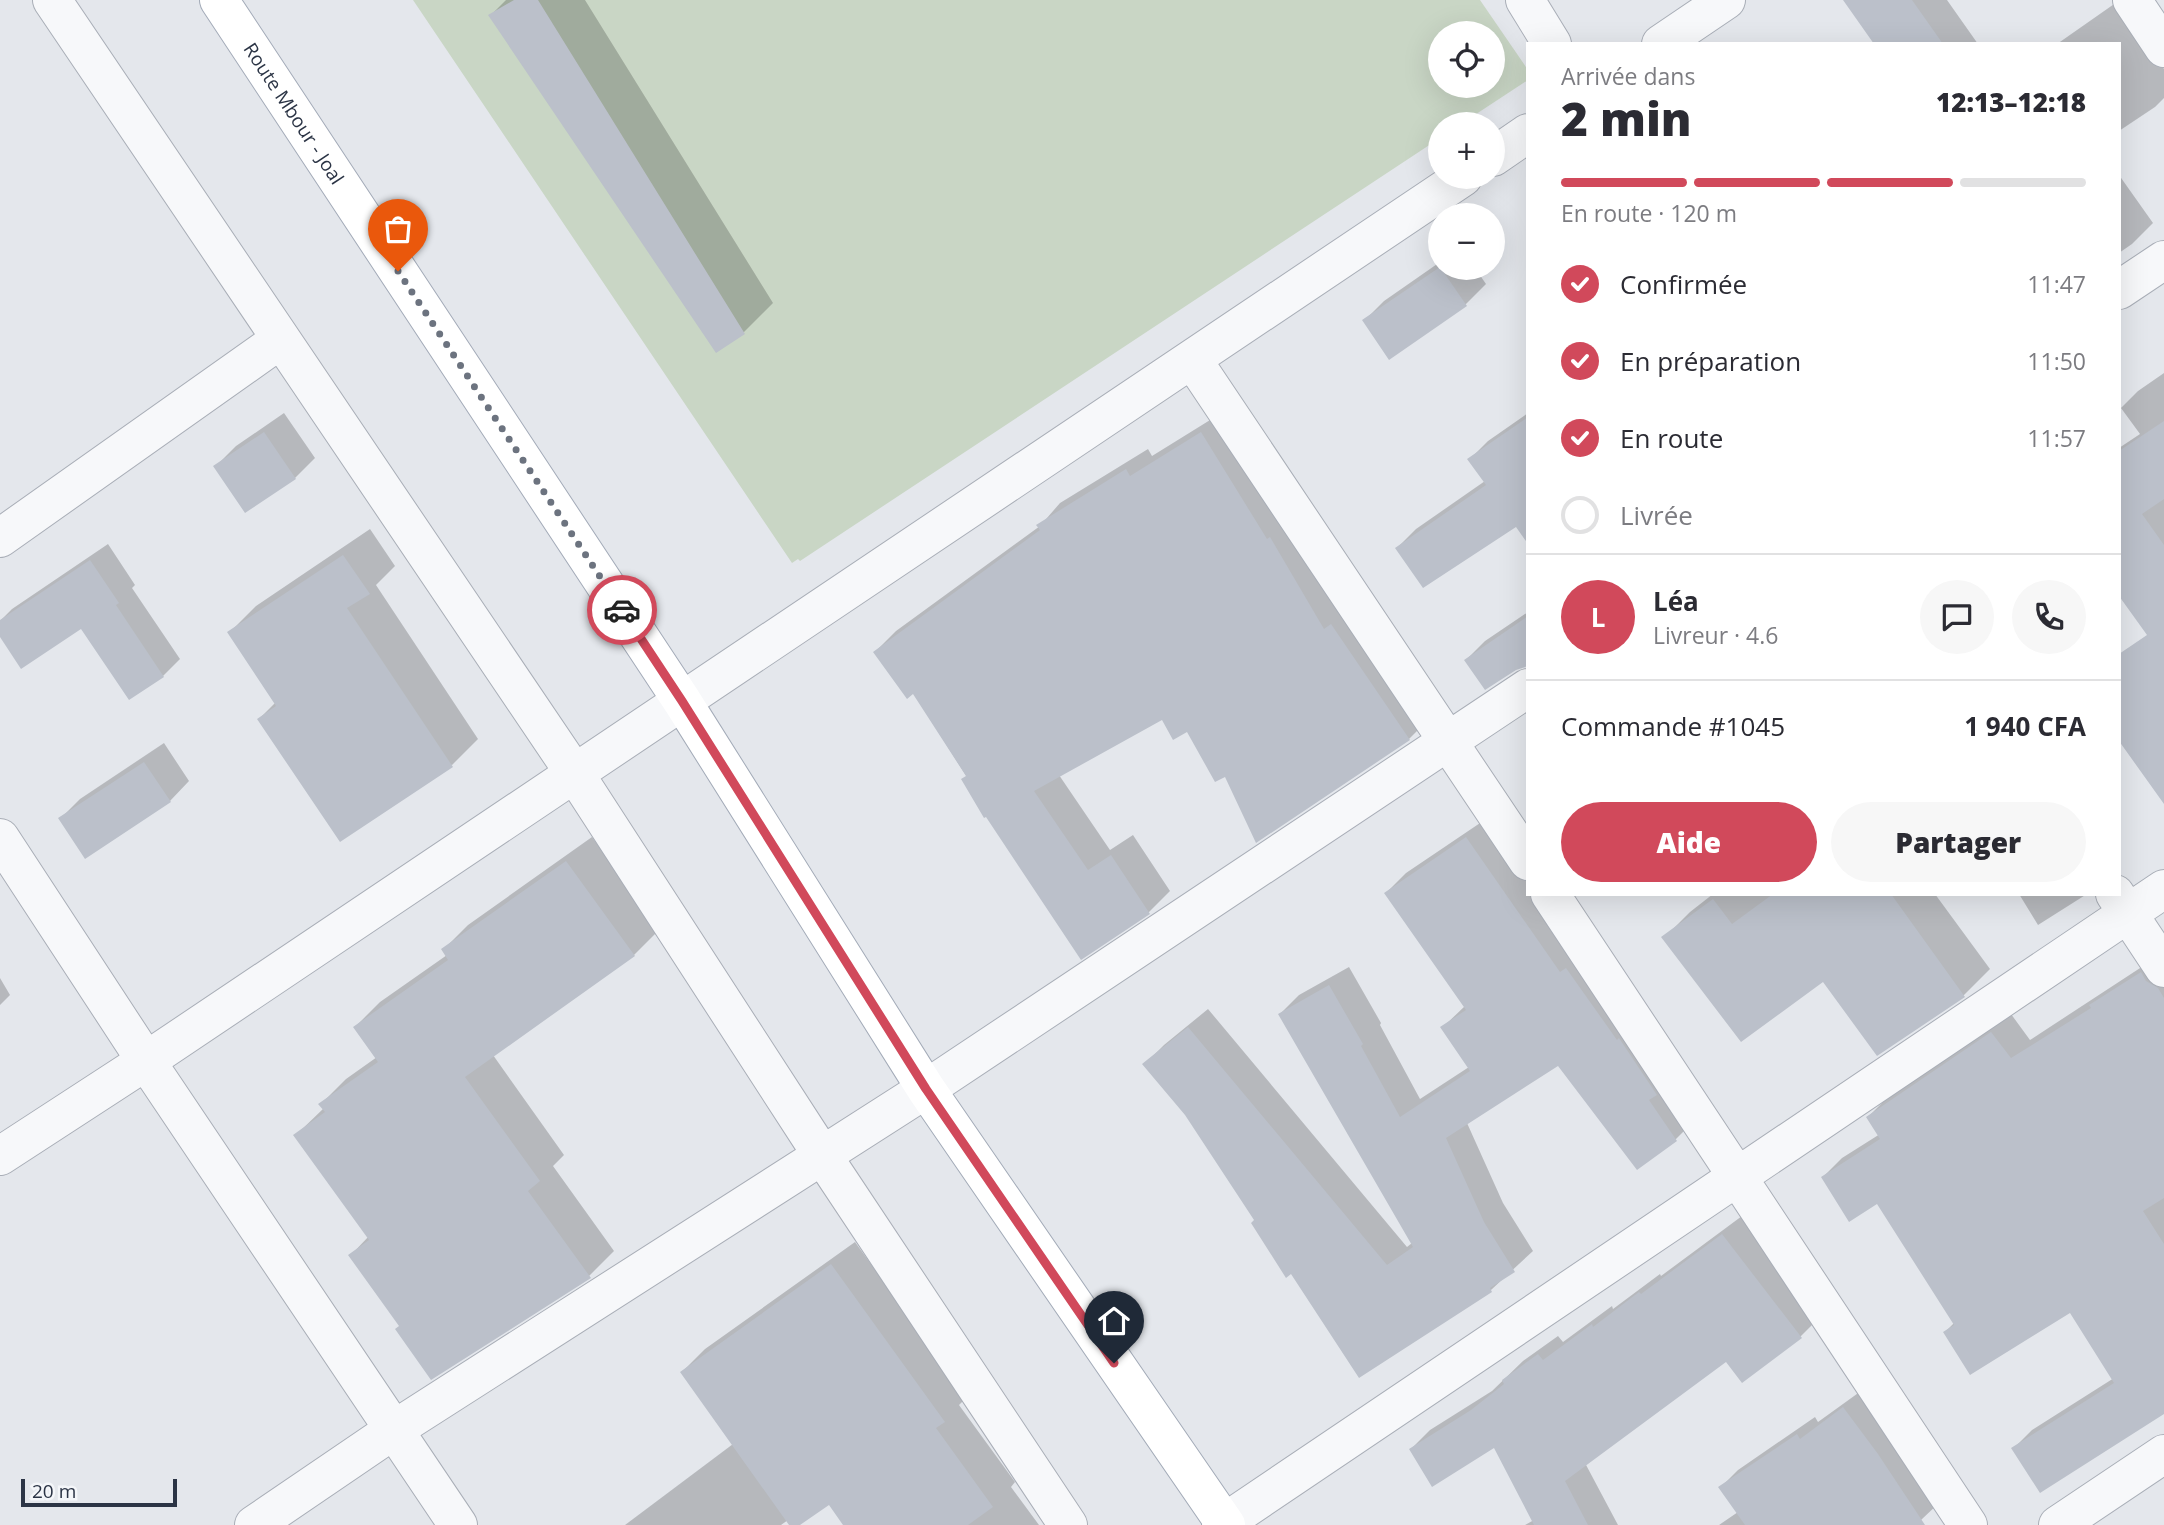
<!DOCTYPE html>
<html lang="fr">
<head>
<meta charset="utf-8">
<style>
  :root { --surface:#fff; --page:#f7f7f7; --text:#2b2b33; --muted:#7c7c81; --line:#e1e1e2; --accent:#d1495b }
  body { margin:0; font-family:"Open Sans",sans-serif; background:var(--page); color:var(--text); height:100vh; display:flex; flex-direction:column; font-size:26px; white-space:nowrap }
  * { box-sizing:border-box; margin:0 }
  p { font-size:23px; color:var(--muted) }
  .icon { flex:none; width:38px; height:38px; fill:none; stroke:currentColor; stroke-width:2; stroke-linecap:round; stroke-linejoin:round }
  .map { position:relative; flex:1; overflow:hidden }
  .sheet { position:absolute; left:1526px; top:42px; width:595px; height:854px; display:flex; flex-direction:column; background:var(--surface); border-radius:0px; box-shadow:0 7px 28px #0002 }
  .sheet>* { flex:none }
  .buttons { position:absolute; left:1428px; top:21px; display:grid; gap:14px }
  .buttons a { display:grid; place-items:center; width:77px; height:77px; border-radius:50%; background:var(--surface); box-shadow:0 7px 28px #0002; font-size:35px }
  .scale { position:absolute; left:21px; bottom:18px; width:156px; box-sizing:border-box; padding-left:7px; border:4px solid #2b3445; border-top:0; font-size:19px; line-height:24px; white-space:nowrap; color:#2b3445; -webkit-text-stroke:5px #f4f6f9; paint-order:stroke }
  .pin { position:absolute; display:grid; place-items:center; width:60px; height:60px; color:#fff; margin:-72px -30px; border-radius:50% 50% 50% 0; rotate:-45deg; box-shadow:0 0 7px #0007 }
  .pin .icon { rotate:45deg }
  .courier { position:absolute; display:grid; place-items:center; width:70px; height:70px; margin:-35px; border:5px solid #d1495b; border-radius:50%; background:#fff; color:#222; box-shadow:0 2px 9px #0007 }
  .overview em { font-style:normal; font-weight:800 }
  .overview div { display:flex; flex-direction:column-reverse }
  .overview { display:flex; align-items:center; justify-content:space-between; height:119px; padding:0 35px }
  h1 { font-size:46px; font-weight:800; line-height:52px }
  .bar { display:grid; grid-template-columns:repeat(4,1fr); gap:10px 7px; align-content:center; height:84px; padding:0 35px }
  .bar i { height:9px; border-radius:5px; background:var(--line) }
  .bar .selected { background:var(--accent) }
  .bar p { grid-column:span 4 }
  .line { display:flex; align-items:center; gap:18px; padding:0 35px; border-top:2px solid var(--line) }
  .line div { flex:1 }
  .round { display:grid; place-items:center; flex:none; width:74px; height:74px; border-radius:37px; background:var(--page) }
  ol { padding:0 35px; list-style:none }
  li { display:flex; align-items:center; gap:21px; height:77px }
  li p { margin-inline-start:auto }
  li .icon { padding:7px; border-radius:50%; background:var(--accent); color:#fff; stroke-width:4 }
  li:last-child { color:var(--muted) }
  li i { width:38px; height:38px; border:4px solid var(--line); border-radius:50% }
  .primary-button { display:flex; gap:14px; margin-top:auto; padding:14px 35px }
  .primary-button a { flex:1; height:80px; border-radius:42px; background:var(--accent); color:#fff; font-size:28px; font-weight:800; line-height:80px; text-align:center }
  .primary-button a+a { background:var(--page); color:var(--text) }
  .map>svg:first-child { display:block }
  .green { fill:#c9d6c5; fill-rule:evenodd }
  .shadow { fill:#0003 }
  .building { fill:#bbc0ca }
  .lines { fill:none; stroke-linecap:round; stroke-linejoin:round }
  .minor-casing { stroke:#a9aeb7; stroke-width:40 }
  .major-casing { stroke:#a3abb8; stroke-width:40 }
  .minor { stroke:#f7f8fa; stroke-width:38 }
  .major { stroke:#fff; stroke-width:38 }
  .done { stroke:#6c737f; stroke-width:7; stroke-dasharray:0 12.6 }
  .route { stroke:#d1495b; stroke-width:9 }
  .labels { text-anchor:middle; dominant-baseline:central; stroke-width:5; stroke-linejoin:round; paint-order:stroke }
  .street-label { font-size:19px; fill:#2b3445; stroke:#f4f6f9 }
</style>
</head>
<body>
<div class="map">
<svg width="2164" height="1525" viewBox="0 0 2164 1525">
  <rect width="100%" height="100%" fill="#e4e7ec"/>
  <!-- green -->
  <path class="green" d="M 413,0 L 1480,0 L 1528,70 L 1528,80 L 1461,124 L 1440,124 L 1440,138 L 800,561 L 798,559 L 792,563 ZM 1440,33 L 1493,33 L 1493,86 L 1440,86 Z"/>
  <!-- shadow -->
  <path class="shadow" d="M 506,0 L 585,0 L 773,303 L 744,332 L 716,350 L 490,16 Z
    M 1864,0 L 1947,0 L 1978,44 L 1895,44 Z
    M 2117,2 L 2164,69 L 2164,98 L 2155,107 L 2119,131 L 2119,44 L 2057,44 Z
    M 2119,175 L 2153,223 L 2132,244 L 2119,253 Z
    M 1440,262 L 1440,268 L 1475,268 L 1486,284 L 1466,304 L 1390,358 L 1364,321 L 1384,301 Z
    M 2164,373 L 2164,657 L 2119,593 L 2119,448 L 2140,434 L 2121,408 L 2138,391 Z
    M 1223,412 L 1430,718 L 1409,739 L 1225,775 L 1188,730 L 1163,718 L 1059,775 L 1110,850 L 1133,835 L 1170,891 L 1149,912 L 1081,957 L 913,692 L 875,652 L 896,631 L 1040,526 L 1060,503 L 1148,449 L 1152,456 Z
    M 284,413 L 315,458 L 295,478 L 216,466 L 236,446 Z
    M 1528,413 L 1528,542 L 1516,524 L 1397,548 L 1416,529 L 1485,481 L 1470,459 L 1488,441 Z
    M 370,529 L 395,566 L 376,585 L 478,739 L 452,765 L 259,719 L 276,702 L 229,633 L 256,606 Z
    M 108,544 L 135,585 L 132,588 L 180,659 L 163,676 L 81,626 L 0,633 L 0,621 L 12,609 Z
    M 1528,612 L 1528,665 L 1466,660 L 1485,641 Z
    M 164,743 L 189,781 L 170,801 L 60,819 L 80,799 Z
    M 1486,819 L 1528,879 L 1528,894 L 1538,894 L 1695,1120 L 1676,1139 L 1637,1168 L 1558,1064 L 1467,1123 L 1503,1203 L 1533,1251 L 1491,1290 L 1359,1375 L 1186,1113 L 1145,1064 L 1164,1045 L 1208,1009 L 1407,1247 L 1412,1243 L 1280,1014 L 1299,995 L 1349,967 L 1381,1023 L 1380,1025 L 1420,1099 L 1469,1067 L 1443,1027 L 1465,1006 L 1386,893 L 1406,873 Z
    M 592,837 L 659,930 L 634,955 L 493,1055 L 564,1155 L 553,1166 L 614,1251 L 589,1276 L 401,1326 L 350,1256 L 369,1236 L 296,1135 L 324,1108 L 321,1104 L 346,1079 L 377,1057 L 355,1027 L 380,1002 L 447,955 L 443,950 L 468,925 Z
    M 1713,894 L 1935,894 L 1990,969 L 1964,995 L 1878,1054 L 1823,979 L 1664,938 L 1690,912 Z
    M 2019,894 L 2087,894 L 2038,925 Z
    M 2160,955 L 2164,960 L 2164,1412 L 2013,1449 L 2032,1430 L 2114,1378 L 2070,1310 L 1945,1332 L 1954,1323 L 1877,1201 L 1823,1177 L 1842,1158 L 1880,1134 L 1868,1117 L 1887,1098 L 2011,1014 L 2030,1040 Z
    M 0,978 L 10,995 L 0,1005 Z
    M 1742,1216 L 1820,1317 L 1800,1337 L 1726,1359 L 1585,1463 L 1618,1525 L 1525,1525 L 1534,1520 L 1494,1446 L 1411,1449 L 1430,1430 L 1492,1391 L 1523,1361 L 1558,1336 L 1563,1342 L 1612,1306 L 1613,1309 L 1660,1274 L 1661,1276 Z
    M 855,1242 L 967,1397 L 959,1405 L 1015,1482 L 1011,1487 L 1039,1525 L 845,1525 L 829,1502 L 797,1525 L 791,1525 L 788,1520 L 781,1525 L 625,1525 L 733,1444 L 682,1372 L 705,1349 Z
    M 1861,1391 L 1939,1503 L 1921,1520 L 1914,1525 L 1719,1525 L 1738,1512 L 1721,1487 L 1738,1470 L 1815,1417 L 1818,1422 Z"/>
  <!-- building -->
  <path class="building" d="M 514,0 L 538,0 L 745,334 L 716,353 L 488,15 Z
    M 1843,0 L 1912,0 L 1943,44 L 1874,44 Z
    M 1440,267 L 1467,306 L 1389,360 L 1362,320 Z
    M 1528,417 L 1528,544 L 1516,527 L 1423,588 L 1395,548 L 1486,485 L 1467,459 Z
    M 2164,421 L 2164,499 L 2142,514 L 2164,545 L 2164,660 L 2154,645 L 2164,660 L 2164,804 L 2119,741 L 2119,654 L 2147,635 L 2119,596 L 2119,451 Z
    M 264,432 L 296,479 L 245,513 L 213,466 Z
    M 1201,432 L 1267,539 L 1270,537 L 1324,629 L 1331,624 L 1410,740 L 1256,843 L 1225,777 L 1215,782 L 1187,732 L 1173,740 L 1162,720 L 1034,791 L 1088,870 L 1111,855 L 1150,914 L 1081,960 L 986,817 L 984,818 L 961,779 L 966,776 L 913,694 L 907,699 L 873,652 L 1040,530 L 1036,525 L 1126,469 L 1130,476 Z
    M 343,555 L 370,594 L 347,608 L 453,767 L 340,842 L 257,719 L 276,706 L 227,632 Z
    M 90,560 L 119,603 L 116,605 L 164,677 L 129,700 L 81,629 L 21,669 L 0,637 L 0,620 Z
    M 1528,616 L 1528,666 L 1516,670 L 1485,690 L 1464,660 Z
    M 144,762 L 171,802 L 85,859 L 58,818 Z
    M 1466,837 L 1560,972 L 1566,968 L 1617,1040 L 1619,1038 L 1657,1095 L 1649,1100 L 1677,1141 L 1637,1170 L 1558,1066 L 1446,1138 L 1484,1222 L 1515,1272 L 1490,1288 L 1492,1292 L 1359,1378 L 1291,1274 L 1286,1278 L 1251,1223 L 1254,1220 L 1185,1115 L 1142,1064 L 1188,1027 L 1387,1265 L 1413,1247 L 1278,1014 L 1329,985 L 1363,1044 L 1361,1046 L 1400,1117 L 1470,1071 L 1440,1027 L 1466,1010 L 1384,893 Z
    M 566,861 L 635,956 L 465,1077 L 540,1181 L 528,1191 L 591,1278 L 431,1380 L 395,1329 L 399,1326 L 348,1255 L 369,1240 L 293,1135 L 325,1112 L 318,1104 L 378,1062 L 353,1027 L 448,960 L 441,949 Z
    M 1773,894 L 1891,894 L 1965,997 L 1877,1056 L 1823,982 L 1741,1042 L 1661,937 L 1713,899 L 1732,924 Z
    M 2141,972 L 2146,981 L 2158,988 L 2164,998 L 2164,1198 L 2143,1211 L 2164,1244 L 2164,1414 L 2040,1493 L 2011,1448 L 2114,1383 L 2070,1313 L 1970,1375 L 1943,1332 L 1954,1325 L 1877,1204 L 1849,1222 L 1821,1177 L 1880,1139 L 1866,1117 L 1991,1032 L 2011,1058 L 2091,1008 L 2089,1005 Z
    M 1722,1234 L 1802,1338 L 1742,1383 L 1726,1362 L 1565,1481 L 1588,1525 L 1534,1525 L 1494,1448 L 1432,1487 L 1409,1449 L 1471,1410 L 1504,1384 L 1502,1380 L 1538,1354 L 1543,1360 L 1592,1324 L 1593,1327 L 1639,1292 L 1641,1294 Z
    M 831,1264 L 945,1422 L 936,1428 L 993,1507 L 968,1525 L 843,1525 L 829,1505 L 800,1525 L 789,1525 L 680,1372 Z
    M 1843,1407 L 1878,1454 L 1925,1525 L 1745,1525 L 1718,1487 L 1797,1434 L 1800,1439 Z"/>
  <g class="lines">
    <!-- minor casing -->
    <g class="minor-casing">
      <path id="minor" d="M 52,0 L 575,774 L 822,1155 L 1068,1525
        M 1525,0 L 1552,44
        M 2132,0 L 2164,48
        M 1661,44 L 1726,0
        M 1493,157 L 1528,133
        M 2119,290 L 2164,260
        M 1192,359 L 1528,861
        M 0,538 L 281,339
        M 0,838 L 146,1061 L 458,1525
        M 1550,894 L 1968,1525
        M 2115,894 L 2164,968
        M 0,1156 L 146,1061 L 1463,177
        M 254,1525 L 395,1429 L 926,1089 L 1528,688
        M 1221,1525 L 2164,889
        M 2058,1525 L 2164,1454"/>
    </g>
    <!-- major casing -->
    <g class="major-casing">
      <g id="major">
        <path id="s1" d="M 219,0 L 682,701 L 926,1089 L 1226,1525"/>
      </g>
    </g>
    <!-- minor -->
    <use href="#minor" class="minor"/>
    <!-- major -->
    <use href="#major" class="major"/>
  </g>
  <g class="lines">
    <!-- done -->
    <path class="done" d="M 398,271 L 622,610"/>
    <!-- route -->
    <path class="route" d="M 622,610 L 682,701 L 926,1089 L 1114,1363"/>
  </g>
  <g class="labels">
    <!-- street labels -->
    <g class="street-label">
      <text stroke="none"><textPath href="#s1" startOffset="136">Route Mbour - Joal</textPath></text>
    </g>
  </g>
</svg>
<div class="buttons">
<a><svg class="icon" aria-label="locate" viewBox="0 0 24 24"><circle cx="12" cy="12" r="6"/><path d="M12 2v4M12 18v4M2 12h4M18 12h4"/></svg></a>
<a>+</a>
<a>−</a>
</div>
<div class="scale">20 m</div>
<div class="pin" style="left:398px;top:271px;background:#ea580c"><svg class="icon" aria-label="bag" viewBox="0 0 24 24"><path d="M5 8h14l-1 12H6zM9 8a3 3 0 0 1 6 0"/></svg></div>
<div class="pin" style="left:1114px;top:1363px;background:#1f2937"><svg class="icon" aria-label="home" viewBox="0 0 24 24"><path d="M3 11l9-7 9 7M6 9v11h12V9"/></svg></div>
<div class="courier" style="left:622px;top:610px"><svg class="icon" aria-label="car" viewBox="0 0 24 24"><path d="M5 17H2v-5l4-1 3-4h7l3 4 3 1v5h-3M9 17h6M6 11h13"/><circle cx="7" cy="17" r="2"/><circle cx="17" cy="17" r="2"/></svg></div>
<section class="sheet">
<div class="overview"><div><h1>2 min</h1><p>Arrivée dans</p></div><em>12:13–12:18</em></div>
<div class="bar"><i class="selected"></i><i class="selected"></i><i class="selected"></i><i></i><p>En route · 120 m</p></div>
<ol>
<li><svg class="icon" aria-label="check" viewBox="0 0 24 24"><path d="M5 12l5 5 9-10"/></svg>Confirmée<p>11:47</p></li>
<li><svg class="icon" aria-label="check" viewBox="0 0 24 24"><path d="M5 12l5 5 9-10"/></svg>En préparation<p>11:50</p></li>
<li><svg class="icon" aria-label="check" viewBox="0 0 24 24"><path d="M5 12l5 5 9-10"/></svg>En route<p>11:57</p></li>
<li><i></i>Livrée</li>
</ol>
<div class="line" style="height:126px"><b class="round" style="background:var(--accent);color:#fff">L</b><div><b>Léa</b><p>Livreur · 4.6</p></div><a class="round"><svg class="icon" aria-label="chat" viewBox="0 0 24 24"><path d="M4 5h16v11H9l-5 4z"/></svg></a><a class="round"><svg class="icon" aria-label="phone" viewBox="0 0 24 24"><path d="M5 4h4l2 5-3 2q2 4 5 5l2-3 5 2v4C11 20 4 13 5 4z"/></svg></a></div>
<div class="line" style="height:91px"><div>Commande #1045</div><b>1 940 CFA</b></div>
<div class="primary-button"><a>Aide</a><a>Partager</a></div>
</section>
</div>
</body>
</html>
